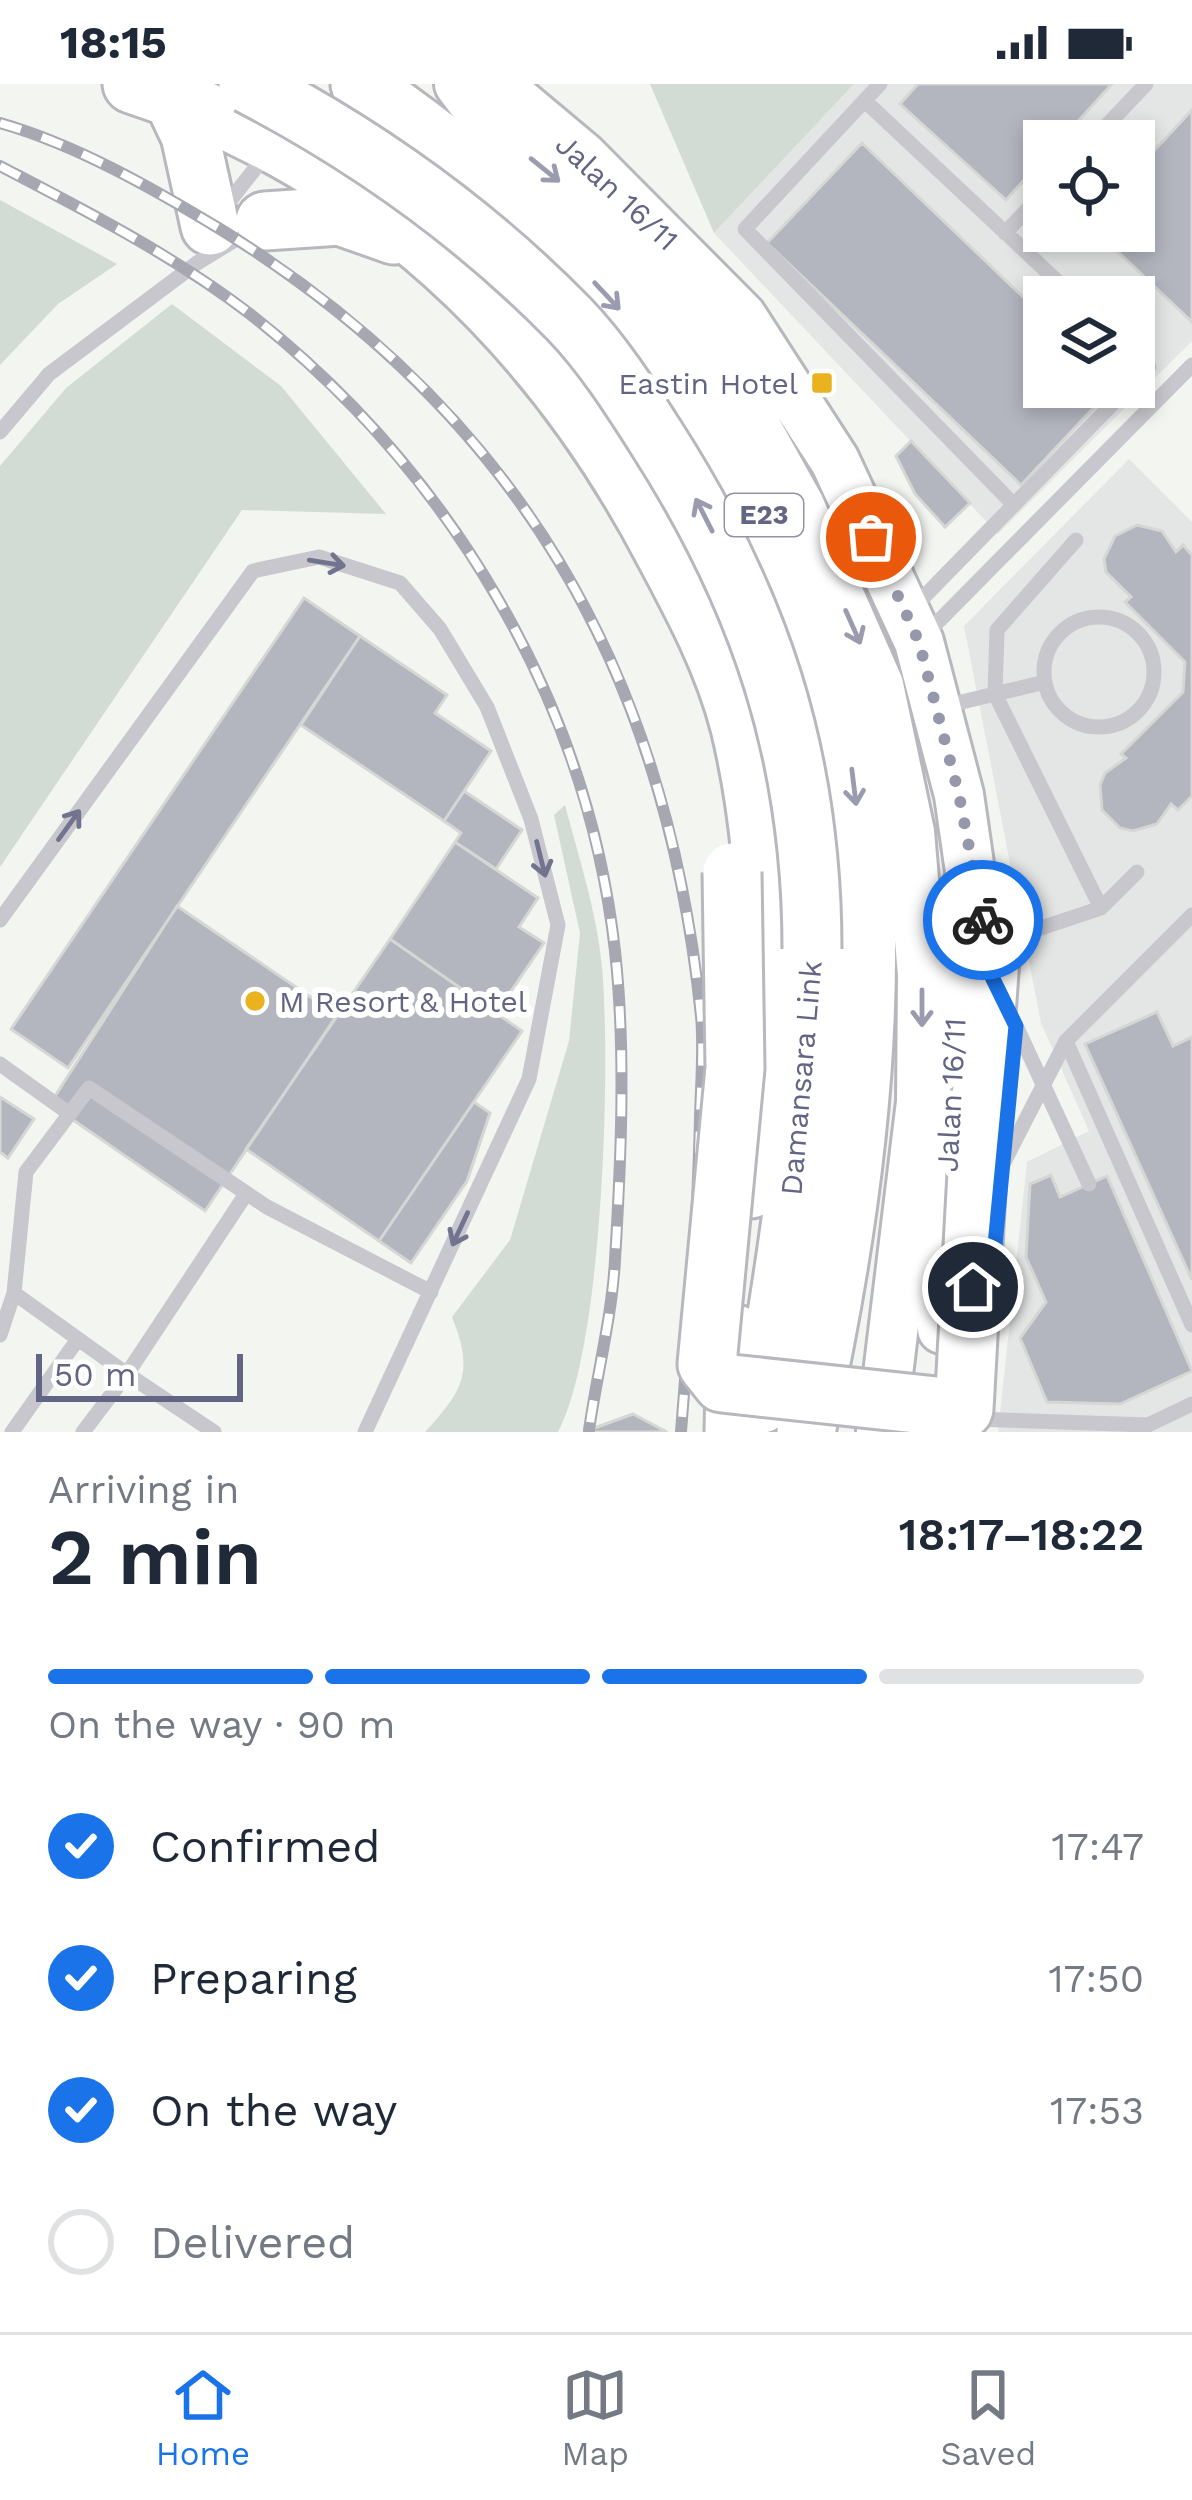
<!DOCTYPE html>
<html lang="en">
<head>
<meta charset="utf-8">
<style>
  :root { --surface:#fff; --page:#f6f6f7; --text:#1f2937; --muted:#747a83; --line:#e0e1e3; --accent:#1a73e8 }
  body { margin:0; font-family:"Work Sans",sans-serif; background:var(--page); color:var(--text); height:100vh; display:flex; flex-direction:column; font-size:45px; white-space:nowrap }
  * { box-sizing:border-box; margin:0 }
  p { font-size:39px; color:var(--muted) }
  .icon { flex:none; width:66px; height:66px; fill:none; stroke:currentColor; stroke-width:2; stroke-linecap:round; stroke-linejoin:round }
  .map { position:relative; height:1348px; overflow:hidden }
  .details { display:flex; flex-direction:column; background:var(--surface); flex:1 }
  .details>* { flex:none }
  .fabs { position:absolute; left:1023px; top:36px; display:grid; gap:24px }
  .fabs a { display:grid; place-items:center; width:132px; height:132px; border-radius:0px; background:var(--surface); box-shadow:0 6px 18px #0003; font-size:60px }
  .scale { position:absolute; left:36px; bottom:30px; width:207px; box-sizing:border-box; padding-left:12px; border:6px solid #636584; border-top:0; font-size:33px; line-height:42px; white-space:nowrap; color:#636584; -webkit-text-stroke:9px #fff; paint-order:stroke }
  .pin { position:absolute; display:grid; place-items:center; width:102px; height:102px; color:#fff; margin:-51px; border:6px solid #fff; border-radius:50%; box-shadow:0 3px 12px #0007 }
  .courier { position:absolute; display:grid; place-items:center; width:120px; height:120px; margin:-60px; border:9px solid #1a73e8; border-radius:50%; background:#fff; color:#222; box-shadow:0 3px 15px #0007 }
  .overview em { font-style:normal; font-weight:600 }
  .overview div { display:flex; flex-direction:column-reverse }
  .overview { display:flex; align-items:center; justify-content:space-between; height:204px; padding:0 48px }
  h1 { font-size:78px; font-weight:600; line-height:90px }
  .bar { display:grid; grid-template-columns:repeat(4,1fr); gap:18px 12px; align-content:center; height:144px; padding:0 48px }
  .bar i { height:15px; border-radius:9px; background:var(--line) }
  .bar .current { background:var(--accent) }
  .bar p { grid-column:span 4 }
  ol { padding:0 48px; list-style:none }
  li { display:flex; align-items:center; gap:36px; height:132px }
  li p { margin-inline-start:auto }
  li .icon { padding:12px; border-radius:50%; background:var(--accent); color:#fff; stroke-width:4 }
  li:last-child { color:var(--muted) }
  li i { width:66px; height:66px; border:6px solid var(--line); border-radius:50% }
  .status { display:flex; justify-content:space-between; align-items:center; height:84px; padding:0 60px; background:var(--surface); direction:ltr }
  .status svg { height:33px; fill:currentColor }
  .tabs { display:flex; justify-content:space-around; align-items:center; height:168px; border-top:3px solid var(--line); background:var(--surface); font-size:33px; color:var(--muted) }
  .tabs a { display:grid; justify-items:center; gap:6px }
  .tabs .current { color:var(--accent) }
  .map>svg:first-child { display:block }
  .built { fill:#e4e6e5; fill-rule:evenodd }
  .green { fill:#d2dcd4 }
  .building { fill:#b3b5bf; stroke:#d5d7d4; stroke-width:3 }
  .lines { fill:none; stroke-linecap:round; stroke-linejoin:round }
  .primary-casing { stroke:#b7b8be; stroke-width:54 }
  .highway-casing { stroke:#b7b7bd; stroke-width:63 }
  .lane { stroke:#c7c7cd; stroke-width:15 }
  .primary { stroke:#fff; stroke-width:48 }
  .highway { stroke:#fff; stroke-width:57 }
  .rail-casing { stroke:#a6a7b1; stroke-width:12 }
  .rail { stroke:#fff; stroke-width:8; stroke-dasharray:22; stroke-linecap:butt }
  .highway-bridge-casing { stroke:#b7b7bd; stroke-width:63; stroke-linecap:butt }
  .lane-bridge { stroke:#c7c7cd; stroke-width:15 }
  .highway-bridge { stroke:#fff; stroke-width:57 }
  .oneway { stroke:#9a9baf }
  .oneway2 { stroke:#72748f }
  .done { stroke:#9597aa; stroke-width:12; stroke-dasharray:0 21.6 }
  .route { stroke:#1a73e8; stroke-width:15 }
  .poi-dot { fill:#e9b21e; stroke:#fff; stroke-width:4.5 }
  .labels { text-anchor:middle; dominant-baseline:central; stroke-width:12; stroke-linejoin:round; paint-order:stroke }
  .shield { fill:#fff; stroke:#9293a9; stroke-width:3 }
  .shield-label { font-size:27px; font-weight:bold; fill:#636584 }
  .street-label { font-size:30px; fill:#636584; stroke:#fff }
  .poi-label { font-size:30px; fill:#636584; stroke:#fff; text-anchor:end }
</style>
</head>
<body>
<div class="status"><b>18:15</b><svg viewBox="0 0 49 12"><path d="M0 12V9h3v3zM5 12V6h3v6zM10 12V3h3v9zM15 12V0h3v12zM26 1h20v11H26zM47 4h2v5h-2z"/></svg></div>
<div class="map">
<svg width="1192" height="1348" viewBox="0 0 1192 1348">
  <rect width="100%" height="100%" fill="#f3f5f1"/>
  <!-- built -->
  <path class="built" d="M 854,0 L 1192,0 L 1192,257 L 998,450 L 714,149 ZM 1044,57 L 1134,57 L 1134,147 L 1044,147 ZM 1044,213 L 1134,213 L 1134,303 L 1044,303 Z
    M 1129,375 L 1192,438 L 1192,1348 L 998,1348 L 1027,1078 L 1089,1047 L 1041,939 L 964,542 Z"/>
  <!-- green -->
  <path class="green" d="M 650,0 L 854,0 L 714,149 Z
    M 0,116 L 117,180 L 58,220 L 0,281 Z
    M 172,220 L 281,302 L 386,430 L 242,426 L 0,783 L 0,382 L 66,304 Z
    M 565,721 C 579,774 597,829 602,883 C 611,983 603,1264 558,1348 L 425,1348 C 464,1306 474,1287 452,1233 L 510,1156 L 569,957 L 580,849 L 554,731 Z"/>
  <!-- building -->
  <path class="building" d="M 918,0 L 1112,0 L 1060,57 L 1044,57 L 1044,74 L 1006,116 L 900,20 Z
    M 1192,26 L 1192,238 L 1096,147 L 1134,147 L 1134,88 Z
    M 862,59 L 1044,233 L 1044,303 L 1113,303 L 1021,401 L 767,159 Z
    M 911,357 L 970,419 L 945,443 L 915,410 L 896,372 Z
    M 1137,441 L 1162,447 L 1176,468 L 1183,461 L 1192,471 L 1192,712 L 1178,726 L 1171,720 L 1157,740 L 1133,747 L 1120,744 L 1102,726 L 1100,701 L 1105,689 L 1126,674 L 1121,670 L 1183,608 L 1185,578 L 1125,518 L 1131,513 L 1106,488 L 1104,475 L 1115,452 Z
    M 304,514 L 360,552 L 68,984 L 11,945 Z
    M 360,552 L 447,611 L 435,629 L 491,667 L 444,737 L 301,641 Z
    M 464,707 L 522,746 L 496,785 L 455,758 L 461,749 L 444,737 Z
    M 455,758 L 538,814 L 519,843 L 544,859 L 496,929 L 390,855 Z
    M 177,822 L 337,931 L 205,1127 L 50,1020 Z
    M 390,855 L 522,947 L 379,1157 L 246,1065 Z
    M 1157,928 L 1173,962 L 1192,953 L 1192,1196 L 1085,960 Z
    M 0,1013 L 34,1035 L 8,1074 L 0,1068 Z
    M 474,1018 L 490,1029 L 467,1097 L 411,1179 L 379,1157 Z
    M 1051,1091 L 1060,1113 L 1107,1092 L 1192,1287 L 1120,1320 L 1047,1318 L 1020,1254 L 1046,1218 L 1026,1173 L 1030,1100 Z
    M 633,1330 L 667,1348 L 584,1348 L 589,1346 Z"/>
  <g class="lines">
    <!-- primary casing -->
    <g class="primary-casing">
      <path id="primary" d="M 459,0 L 489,40 L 571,107 L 658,197 L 725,287 L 800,422 L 879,601 L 910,748 L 922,891 L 921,1018 L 881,1348
        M 464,3 L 502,5 L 583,73 L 742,233 L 835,377 L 919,558 L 959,711 L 972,801 L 958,867 L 942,1245"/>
    </g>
    <!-- highway casing -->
    <g class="highway-casing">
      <path id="highway" d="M 132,0 C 371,77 549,248 664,468 C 694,524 724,580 740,643 C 777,797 768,949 751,1105
        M 360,0 C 576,146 788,373 844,636 C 892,858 855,1129 806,1348
        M 172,13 L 190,51 L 210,142
        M 265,137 L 340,132 L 394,151
        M 972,801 L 991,861 L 985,944
        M 762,1320 C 788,1171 811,1017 812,865
        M 734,1348 L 736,1250"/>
    </g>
    <!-- lane -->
    <path class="lane" d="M 880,0 L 745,145 L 1014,421
      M 865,17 L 1074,213
      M 1092,57 L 1146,0
      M 221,128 L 265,72
      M 1005,149 L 1044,108
      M 1134,269 L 1149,283 L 1134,298
      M 0,348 L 49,290 L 197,179 L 258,142
      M 1076,456 L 997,546 L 995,610 L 1101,824
      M 913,524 L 1129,303
      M1044 588a55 55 0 1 1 110 0a55 55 0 1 1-110 0Z
      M 925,551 L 1192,281
      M 941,623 L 1045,598
      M 1192,831 L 1066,957 L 1192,1241
      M 0,836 L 253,487 L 319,473 L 400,499 L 440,545 L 487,623 L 531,735 L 558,841 L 529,995 L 365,1348
      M 999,858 L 1101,824 L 1137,788
      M 1017,944 L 1089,1100
      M 0,980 L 70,1030
      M 1009,1011 L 1016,942
      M 14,1209 L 127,1290 L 246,1110
      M 0,1251 L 14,1209 L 26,1088 L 89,1004 L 267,1123 L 431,1208
      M 971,1335 L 1148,1341 L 1192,1320
      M 12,1348 L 78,1255
      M 83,1348 L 127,1290 L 214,1348"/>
    <!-- primary -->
    <use href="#primary" class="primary"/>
    <!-- highway -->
    <use href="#highway" class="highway"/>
    <!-- rail casing -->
    <g class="rail-casing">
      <path id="rail" d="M 0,39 C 77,61 152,104 220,145 C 517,328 666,586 701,932 C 704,964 701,999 700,1032 C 698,1138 689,1242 681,1348
        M 0,82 C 86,127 173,171 250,230 C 448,385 587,615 615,867 C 626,967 621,1076 615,1176 C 612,1232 597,1290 589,1346"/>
    </g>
    <!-- rail -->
    <use href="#rail" class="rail"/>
    <!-- highway-bridge casing -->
    <g class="highway-bridge-casing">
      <path id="highway-bridge" d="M 248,0 C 367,62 475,139 569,235 C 602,269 630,313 655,352 C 760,515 812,672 812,865
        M 732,788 L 735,984 L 707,1280 L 722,1299 L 964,1325 L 985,944"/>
    </g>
    <!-- lane-bridge -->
    <path class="lane-bridge" d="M 1002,1082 L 1066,957"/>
    <!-- highway-bridge -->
    <use href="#highway-bridge" class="highway-bridge"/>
  </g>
  <!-- one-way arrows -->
  <defs><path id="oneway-shaft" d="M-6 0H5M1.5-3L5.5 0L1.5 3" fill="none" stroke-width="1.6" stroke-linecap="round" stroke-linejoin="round" transform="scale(3)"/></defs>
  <g class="oneway">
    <use href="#oneway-shaft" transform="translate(545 86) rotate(39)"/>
    <use href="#oneway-shaft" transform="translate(607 212) rotate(47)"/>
    <use href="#oneway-shaft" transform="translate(704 431) rotate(-117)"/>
    <use href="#oneway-shaft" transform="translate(853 543) rotate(66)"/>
    <use href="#oneway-shaft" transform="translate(854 703) rotate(83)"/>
    <use href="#oneway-shaft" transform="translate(922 924) rotate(90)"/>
  </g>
  <g class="oneway2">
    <use href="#oneway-shaft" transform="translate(327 479) rotate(9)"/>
    <use href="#oneway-shaft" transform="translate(69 741) rotate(-54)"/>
    <use href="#oneway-shaft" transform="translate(541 775) rotate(76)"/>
    <use href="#oneway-shaft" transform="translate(460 1145) rotate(115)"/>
  </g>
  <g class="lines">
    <!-- done -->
    <path class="done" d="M 871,453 L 919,558 L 959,711 L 983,836"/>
    <!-- route -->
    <path class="route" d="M 973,1203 L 987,1196 L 993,1182 L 1016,942 L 992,893 L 983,836"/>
  </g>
  <!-- markers -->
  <g class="poi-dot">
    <rect x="810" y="287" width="24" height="24" rx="6"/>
    <circle cx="255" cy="917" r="12"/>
  </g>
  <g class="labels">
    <!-- shield labels -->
    <rect class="shield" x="725" y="410" width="78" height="42" rx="9"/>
    <g class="shield-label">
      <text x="764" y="431">E23</text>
    </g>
    <!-- street labels -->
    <g class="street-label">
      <text transform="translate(617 108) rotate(43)">Jalan 16/11</text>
      <text transform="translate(801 994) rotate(-85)">Damansara Link</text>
      <text transform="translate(951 1011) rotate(-87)">Jalan 16/11</text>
    </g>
    <!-- poi labels -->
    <g class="poi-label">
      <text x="798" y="299">Eastin Hotel</text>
      <text x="279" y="917" text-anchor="start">M Resort &amp; Hotel</text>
    </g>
  </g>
</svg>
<div class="fabs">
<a><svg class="icon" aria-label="locate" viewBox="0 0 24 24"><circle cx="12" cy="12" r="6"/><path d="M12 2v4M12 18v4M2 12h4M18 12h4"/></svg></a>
<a><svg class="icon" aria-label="layers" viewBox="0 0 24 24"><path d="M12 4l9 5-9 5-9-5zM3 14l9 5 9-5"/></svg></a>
</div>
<div class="scale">50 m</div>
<div class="pin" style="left:871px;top:453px;background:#ea580c"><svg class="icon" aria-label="bag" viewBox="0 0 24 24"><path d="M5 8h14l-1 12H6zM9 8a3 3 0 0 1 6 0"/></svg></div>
<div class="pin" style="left:973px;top:1203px;background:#1f2937"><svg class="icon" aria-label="home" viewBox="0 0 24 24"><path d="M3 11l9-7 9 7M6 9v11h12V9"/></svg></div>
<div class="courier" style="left:983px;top:836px"><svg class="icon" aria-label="bike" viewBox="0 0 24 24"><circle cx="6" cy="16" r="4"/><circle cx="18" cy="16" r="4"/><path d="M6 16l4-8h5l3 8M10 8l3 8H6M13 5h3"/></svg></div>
</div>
<section class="details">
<div class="overview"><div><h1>2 min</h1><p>Arriving in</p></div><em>18:17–18:22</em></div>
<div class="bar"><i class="current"></i><i class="current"></i><i class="current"></i><i></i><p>On the way · 90 m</p></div>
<ol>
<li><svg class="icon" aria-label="check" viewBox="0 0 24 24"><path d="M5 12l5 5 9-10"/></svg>Confirmed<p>17:47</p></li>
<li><svg class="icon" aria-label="check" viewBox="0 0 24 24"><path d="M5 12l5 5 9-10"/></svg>Preparing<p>17:50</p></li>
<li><svg class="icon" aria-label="check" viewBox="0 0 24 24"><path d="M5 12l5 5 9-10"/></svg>On the way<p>17:53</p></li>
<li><i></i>Delivered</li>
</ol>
</section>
<nav class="tabs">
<a class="current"><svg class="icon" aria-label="home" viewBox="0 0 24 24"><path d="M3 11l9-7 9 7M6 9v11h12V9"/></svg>Home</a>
<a><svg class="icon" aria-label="map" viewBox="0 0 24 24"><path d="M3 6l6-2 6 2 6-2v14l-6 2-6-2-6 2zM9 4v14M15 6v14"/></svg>Map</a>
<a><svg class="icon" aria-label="saved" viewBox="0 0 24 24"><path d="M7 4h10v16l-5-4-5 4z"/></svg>Saved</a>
</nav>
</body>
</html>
